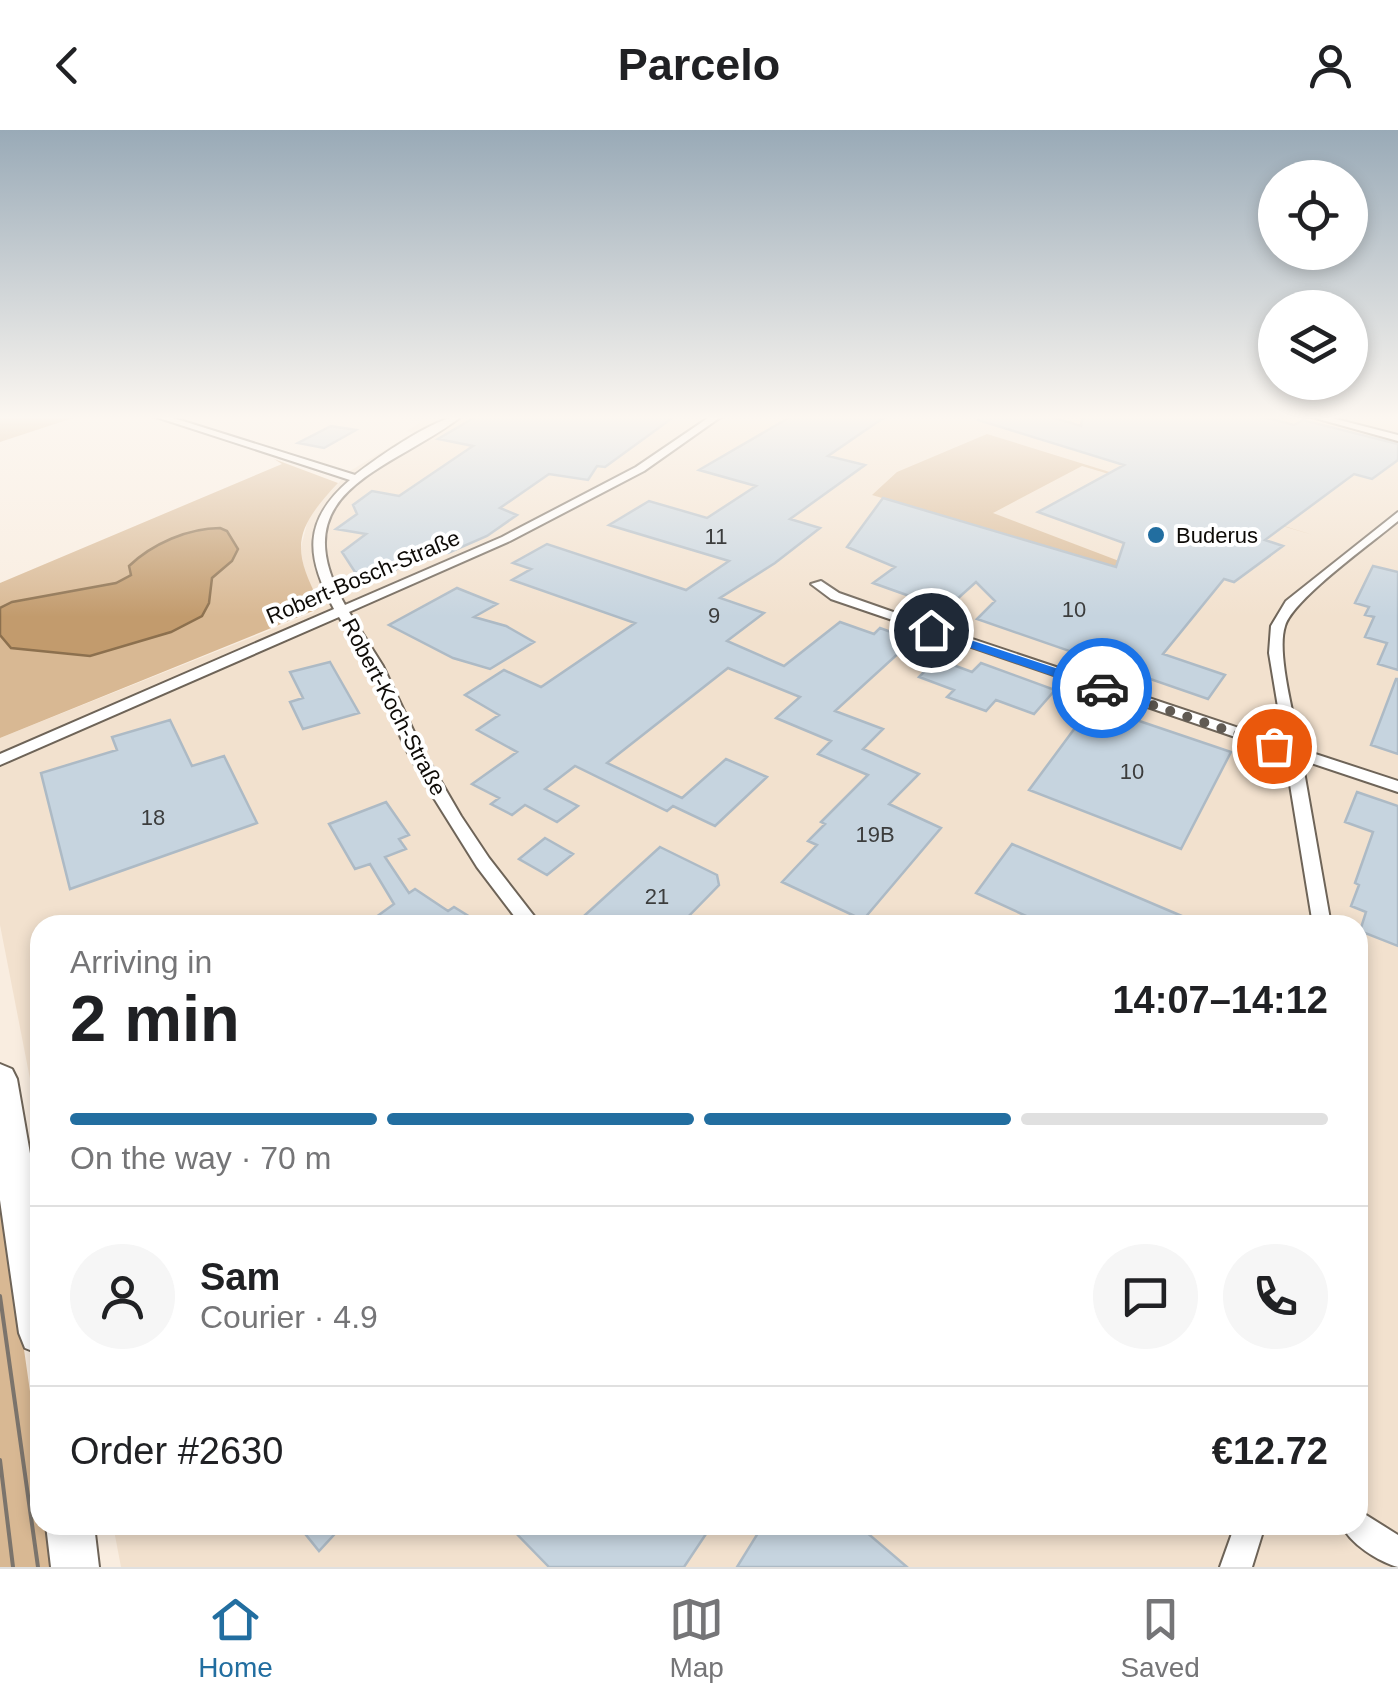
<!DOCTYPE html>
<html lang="en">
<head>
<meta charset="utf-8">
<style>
  :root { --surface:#fff; --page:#f6f6f6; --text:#202124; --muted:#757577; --line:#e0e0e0; --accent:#226ea0 }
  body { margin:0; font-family:Helvetica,sans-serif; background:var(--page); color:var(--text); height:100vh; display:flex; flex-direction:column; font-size:38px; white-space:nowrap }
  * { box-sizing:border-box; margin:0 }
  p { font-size:32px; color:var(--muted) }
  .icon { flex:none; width:55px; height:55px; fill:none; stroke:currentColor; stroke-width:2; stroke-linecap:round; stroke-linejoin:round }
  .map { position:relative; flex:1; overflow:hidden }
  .details { position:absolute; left:30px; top:785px; width:1338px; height:620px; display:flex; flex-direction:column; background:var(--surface); border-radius:30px; box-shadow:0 5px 15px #0003 }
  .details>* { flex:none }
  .buttons { position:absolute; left:1258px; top:30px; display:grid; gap:20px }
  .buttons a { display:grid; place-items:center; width:110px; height:110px; border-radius:50%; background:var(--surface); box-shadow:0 5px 15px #0003; font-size:50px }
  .pin { position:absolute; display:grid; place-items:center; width:85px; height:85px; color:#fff; margin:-42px; border:5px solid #fff; border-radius:50%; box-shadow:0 2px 10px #0007 }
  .courier { position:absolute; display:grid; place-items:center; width:100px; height:100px; margin:-50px; border:8px solid #1a73e8; border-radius:50%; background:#fff; color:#222; box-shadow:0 2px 12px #0007 }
  .head em { font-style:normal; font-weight:700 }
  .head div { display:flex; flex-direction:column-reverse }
  .head { display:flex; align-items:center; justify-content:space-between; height:170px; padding:0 40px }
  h1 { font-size:65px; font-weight:700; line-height:75px }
  .bar { display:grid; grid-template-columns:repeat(4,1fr); gap:15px 10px; align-content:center; height:120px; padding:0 40px }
  .bar i { height:12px; border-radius:8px; background:var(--line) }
  .bar .on { background:var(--accent) }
  .bar p { grid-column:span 4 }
  .line { display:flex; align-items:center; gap:25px; padding:0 40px; border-top:2px solid var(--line) }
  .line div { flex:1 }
  .round { display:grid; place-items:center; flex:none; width:105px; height:105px; border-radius:52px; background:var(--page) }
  header { display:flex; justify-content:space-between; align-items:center; height:130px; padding:0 40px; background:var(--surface); font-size:45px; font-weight:700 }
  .menu { display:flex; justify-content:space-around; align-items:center; height:140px; border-top:2px solid var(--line); background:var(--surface); font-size:28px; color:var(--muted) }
  .menu a { display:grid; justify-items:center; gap:5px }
  .menu .on { color:var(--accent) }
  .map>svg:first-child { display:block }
  .built { fill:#f2e1ce }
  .green { fill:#d8b893 }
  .water { fill:#c29b6d; stroke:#8c704e; stroke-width:2.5 }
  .building { fill:#c6d4df; stroke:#adbac5; stroke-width:2.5 }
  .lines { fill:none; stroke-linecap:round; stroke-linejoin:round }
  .street-casing { stroke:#6e6458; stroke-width:4 }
  .secondary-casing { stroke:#6e6458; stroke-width:4 }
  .street { fill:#fff; fill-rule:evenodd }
  .secondary { fill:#fff; fill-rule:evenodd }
  .tram { stroke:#7b746c; stroke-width:4 }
  .route { fill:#1a73e8 }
  .done { stroke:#605a53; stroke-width:10; stroke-dasharray:0 18 }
  .poi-dot { fill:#226ea0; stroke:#fff; stroke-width:4 }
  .labels { text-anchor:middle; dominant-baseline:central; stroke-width:8; stroke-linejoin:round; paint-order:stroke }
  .far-poi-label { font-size:22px; fill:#0e0b07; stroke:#fff; text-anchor:start }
  .number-label { font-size:22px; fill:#3c3d3d }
  .far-street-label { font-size:22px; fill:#0e0b07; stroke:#fff }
</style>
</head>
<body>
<header><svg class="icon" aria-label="back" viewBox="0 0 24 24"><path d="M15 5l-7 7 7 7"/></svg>Parcelo<svg class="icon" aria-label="person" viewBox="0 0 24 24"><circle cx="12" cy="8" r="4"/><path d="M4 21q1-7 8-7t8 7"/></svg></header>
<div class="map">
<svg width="1398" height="1437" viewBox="0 0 1398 1437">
  <rect width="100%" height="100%" fill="#f9ede0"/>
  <!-- built -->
  <path class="built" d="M 387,286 L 1398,286 L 1398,1437 L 121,1437 L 113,1395 L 1358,1395 L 1358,795 L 40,795 L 40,1000 L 0,795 L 0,608 L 313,483 L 320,473 L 301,439 L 300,421 L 308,390 L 315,377 L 350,341 L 413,303 L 407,301 L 421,292 Z"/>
  <!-- green -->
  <path class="green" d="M 0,286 L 79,286 L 0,312 Z
    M 987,304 L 1313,405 L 1082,336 L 993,383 L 1211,466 L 872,365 L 897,342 Z
    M 274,329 L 338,353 C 295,399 290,417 320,473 L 318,479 L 0,608 L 0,453 L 282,334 Z
    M 0,1052 L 40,1331 L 40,1395 L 49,1395 L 55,1437 L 0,1437 Z"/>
  <!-- water -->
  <path class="water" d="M 220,398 L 227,401 L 238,419 L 232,431 L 212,448 L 209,473 L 202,486 L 171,502 L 90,526 L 11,518 L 0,505 L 0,478 L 12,472 L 116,453 L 131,445 L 129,436 C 152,414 188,398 220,398 Z"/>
  <!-- building -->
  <path class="building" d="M 477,286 L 675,286 L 605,337 L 597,336 L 588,350 L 549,344 L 500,378 L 517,385 L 487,406 L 448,423 L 420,419 L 391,444 L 355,442 L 342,422 L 366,404 L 336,399 L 357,384 L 353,375 L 372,361 L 399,366 L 473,316 L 438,309 Z
    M 792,286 L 886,286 L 828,326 L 865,335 L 790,389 L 820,398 L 775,433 L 720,468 L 764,483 L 727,511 L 784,536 L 840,492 L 874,504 L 880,498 L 913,510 L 835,581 L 883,599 L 863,619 L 919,644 L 889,674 L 941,698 L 863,790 L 782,752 L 817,715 L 808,711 L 825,694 L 821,692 L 868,645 L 818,624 L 831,611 L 776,588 L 800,567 L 728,538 L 607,633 L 682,668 L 726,629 L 767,647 L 715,696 L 673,676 L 667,681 L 575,636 L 545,659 L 578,676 L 557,692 L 525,675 L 512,685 L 491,674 L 499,668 L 472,654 L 517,622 L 477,600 L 499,585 L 465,565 L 504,540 L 541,557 L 635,493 L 512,450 L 531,439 L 513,433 L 547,414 L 686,460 L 729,431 L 609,395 L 649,371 L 707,388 L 756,356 L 699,340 Z
    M 979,286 L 1048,286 L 1081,296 L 1083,286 L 1260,286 L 1294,295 L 1303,290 L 1398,314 L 1398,330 L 1372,349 L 1354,344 L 1265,410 L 1283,416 L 1234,452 L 1224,449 L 1163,524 L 1225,545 L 1208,569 L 977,489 L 995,471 L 976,452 L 946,479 L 873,453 L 895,437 L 847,417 L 883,368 L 1116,437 L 1124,413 L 1038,382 L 1124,335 L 978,290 Z
    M 331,296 L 356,300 L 324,318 L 298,313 Z
    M 1373,436 L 1398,442 L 1398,540 L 1378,534 L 1387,513 L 1365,507 L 1374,487 L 1365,485 L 1369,477 L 1355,473 Z
    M 457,458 L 497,474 L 474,487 L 506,496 L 534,512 L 490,539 L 453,528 L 389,495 Z
    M 937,529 L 972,542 L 981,533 L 1055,560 L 1034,584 L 996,570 L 986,581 L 947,567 L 954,560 L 919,547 Z
    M 330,532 L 359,583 L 303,599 L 290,572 L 303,568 L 290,542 Z
    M 1396,549 L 1398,549 L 1398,624 L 1371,615 Z
    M 1092,575 L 1231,622 L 1181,719 L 1029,660 Z
    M 170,590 L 192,636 L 224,626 L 257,693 L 70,759 L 41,643 L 117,620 L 112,607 Z
    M 1357,662 L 1398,676 L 1398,816 L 1360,801 L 1366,782 L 1351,776 L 1359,755 L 1355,753 L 1373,702 L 1345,692 Z
    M 386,672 L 409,705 L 399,709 L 406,719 L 385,727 L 409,763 L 415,759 L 448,781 L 454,777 L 483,795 L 365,795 L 394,774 L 370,734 L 355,739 L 329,694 Z
    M 545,708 L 573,724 L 547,745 L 519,729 Z
    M 1012,714 L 1203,795 L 1046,795 L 976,763 Z
    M 660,717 L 717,745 L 719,755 L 680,795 L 574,795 Z
    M 298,1395 L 343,1395 L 319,1421 Z
    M 508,1395 L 712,1395 L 684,1437 L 549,1437 Z
    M 763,1395 L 858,1395 L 907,1437 L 737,1437 Z"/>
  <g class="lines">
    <!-- street casing -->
    <g class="street-casing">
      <path id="street" d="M 153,286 L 167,286 L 355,345 C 377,328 436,286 462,286 C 391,341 279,359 345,475 L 502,407 L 636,337 L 711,286 L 722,286 L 644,341 L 510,411 L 349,482 L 383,536 L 422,619 L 461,686 L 489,728 L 541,795 L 521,795 L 477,737 L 432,665 L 406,619 L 369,536 L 339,487 L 0,635 L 0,624 L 334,479 C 306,427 302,391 350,350 Z
        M 1308,286 L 1324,286 L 1398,305 L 1398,311 Z
        M 1398,382 L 1398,391 C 1373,412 1293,469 1285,496 C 1276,523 1295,589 1300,619 L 1398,651 L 1398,662 L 1302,630 L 1331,795 L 1313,795 L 1285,624 L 831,469 L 811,454 L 821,451 L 839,463 L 936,497 L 1284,613 L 1269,523 L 1271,496 L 1286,471 Z
        M 1358,1380 L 1398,1405 L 1398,1437 C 1379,1432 1349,1413 1342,1395 L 1358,1395 Z
        M 1235,1395 L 1265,1395 L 1252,1437 L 1220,1437 Z"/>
    </g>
    <!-- secondary casing -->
    <g class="secondary-casing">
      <path id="secondary" d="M 0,934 L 12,939 L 17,949 L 40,1081 L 40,1224 L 25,1218 L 19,1203 L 0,1070 Z
        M 46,1395 L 94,1395 L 99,1437 L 51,1437 Z"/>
    </g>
    <!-- street -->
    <use href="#street" class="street"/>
    <!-- secondary -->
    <use href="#secondary" class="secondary"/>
    <!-- tram -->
    <path class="tram" d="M 0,1166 L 38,1437
      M 0,1330 L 13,1437"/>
  </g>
  <!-- sky -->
  <linearGradient id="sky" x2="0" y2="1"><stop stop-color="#99aab7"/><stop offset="0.59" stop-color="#fcf7f1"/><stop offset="1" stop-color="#fcf7f1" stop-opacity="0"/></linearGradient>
  <rect width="1398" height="487" fill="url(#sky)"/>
  <!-- route -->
  <path class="route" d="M 931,497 L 1107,555 L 1109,558 L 1097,561 L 927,503 Z"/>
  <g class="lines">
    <!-- done -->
    <path class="done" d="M 1102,558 L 1274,616"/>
  </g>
  <!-- markers -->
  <circle class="poi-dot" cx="1156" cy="405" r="10"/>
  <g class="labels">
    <!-- far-poi labels -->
    <g class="far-poi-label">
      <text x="1176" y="405">Buderus</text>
    </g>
    <!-- number labels -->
    <g class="number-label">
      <text x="716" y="406">11</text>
      <text x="1074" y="479">10</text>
      <text x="714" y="485">9</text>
      <text x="1132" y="641">10</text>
      <text x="153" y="687">18</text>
      <text x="875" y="704">19B</text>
      <text x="657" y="766">21</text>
    </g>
    <!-- far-street labels -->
    <g class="far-street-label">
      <text transform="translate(363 447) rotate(-23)">Robert-Bosch-Straße</text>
      <text transform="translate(394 577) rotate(62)">Robert-Koch-Straße</text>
    </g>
  </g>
</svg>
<div class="buttons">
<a><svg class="icon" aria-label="locate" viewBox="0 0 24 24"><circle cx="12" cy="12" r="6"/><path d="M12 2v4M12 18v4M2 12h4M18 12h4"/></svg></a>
<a><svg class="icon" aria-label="layers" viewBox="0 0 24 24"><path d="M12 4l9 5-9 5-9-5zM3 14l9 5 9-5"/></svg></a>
</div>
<div class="pin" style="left:1274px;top:616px;background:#ea580c"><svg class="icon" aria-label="bag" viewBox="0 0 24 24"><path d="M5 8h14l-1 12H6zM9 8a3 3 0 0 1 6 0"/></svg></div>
<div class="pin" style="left:931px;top:500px;background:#1f2937"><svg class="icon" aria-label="home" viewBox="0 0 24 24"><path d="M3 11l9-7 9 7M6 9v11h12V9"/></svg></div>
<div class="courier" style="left:1102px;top:558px"><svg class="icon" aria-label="car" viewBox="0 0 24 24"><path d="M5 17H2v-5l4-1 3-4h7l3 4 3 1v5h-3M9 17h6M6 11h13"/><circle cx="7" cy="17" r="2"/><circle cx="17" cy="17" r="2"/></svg></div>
<section class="details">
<div class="head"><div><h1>2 min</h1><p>Arriving in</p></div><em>14:07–14:12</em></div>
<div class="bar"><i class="on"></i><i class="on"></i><i class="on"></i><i></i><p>On the way · 70 m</p></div>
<div class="line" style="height:180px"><a class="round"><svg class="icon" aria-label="person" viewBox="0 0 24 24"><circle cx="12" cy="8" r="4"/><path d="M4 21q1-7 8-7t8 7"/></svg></a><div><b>Sam</b><p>Courier · 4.9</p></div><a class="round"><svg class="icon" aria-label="chat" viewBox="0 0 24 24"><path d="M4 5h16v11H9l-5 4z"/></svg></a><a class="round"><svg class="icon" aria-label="phone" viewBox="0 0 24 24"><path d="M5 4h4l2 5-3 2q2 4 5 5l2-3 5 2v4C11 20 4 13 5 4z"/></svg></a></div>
<div class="line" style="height:130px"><div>Order #2630</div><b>€12.72</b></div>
</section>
</div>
<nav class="menu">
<a class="on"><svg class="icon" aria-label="home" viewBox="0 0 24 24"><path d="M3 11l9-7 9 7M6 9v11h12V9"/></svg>Home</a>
<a><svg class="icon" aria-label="map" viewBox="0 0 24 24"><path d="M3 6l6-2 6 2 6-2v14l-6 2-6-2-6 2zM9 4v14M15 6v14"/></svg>Map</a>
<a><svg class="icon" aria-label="saved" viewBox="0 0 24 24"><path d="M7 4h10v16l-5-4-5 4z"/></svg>Saved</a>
</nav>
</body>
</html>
